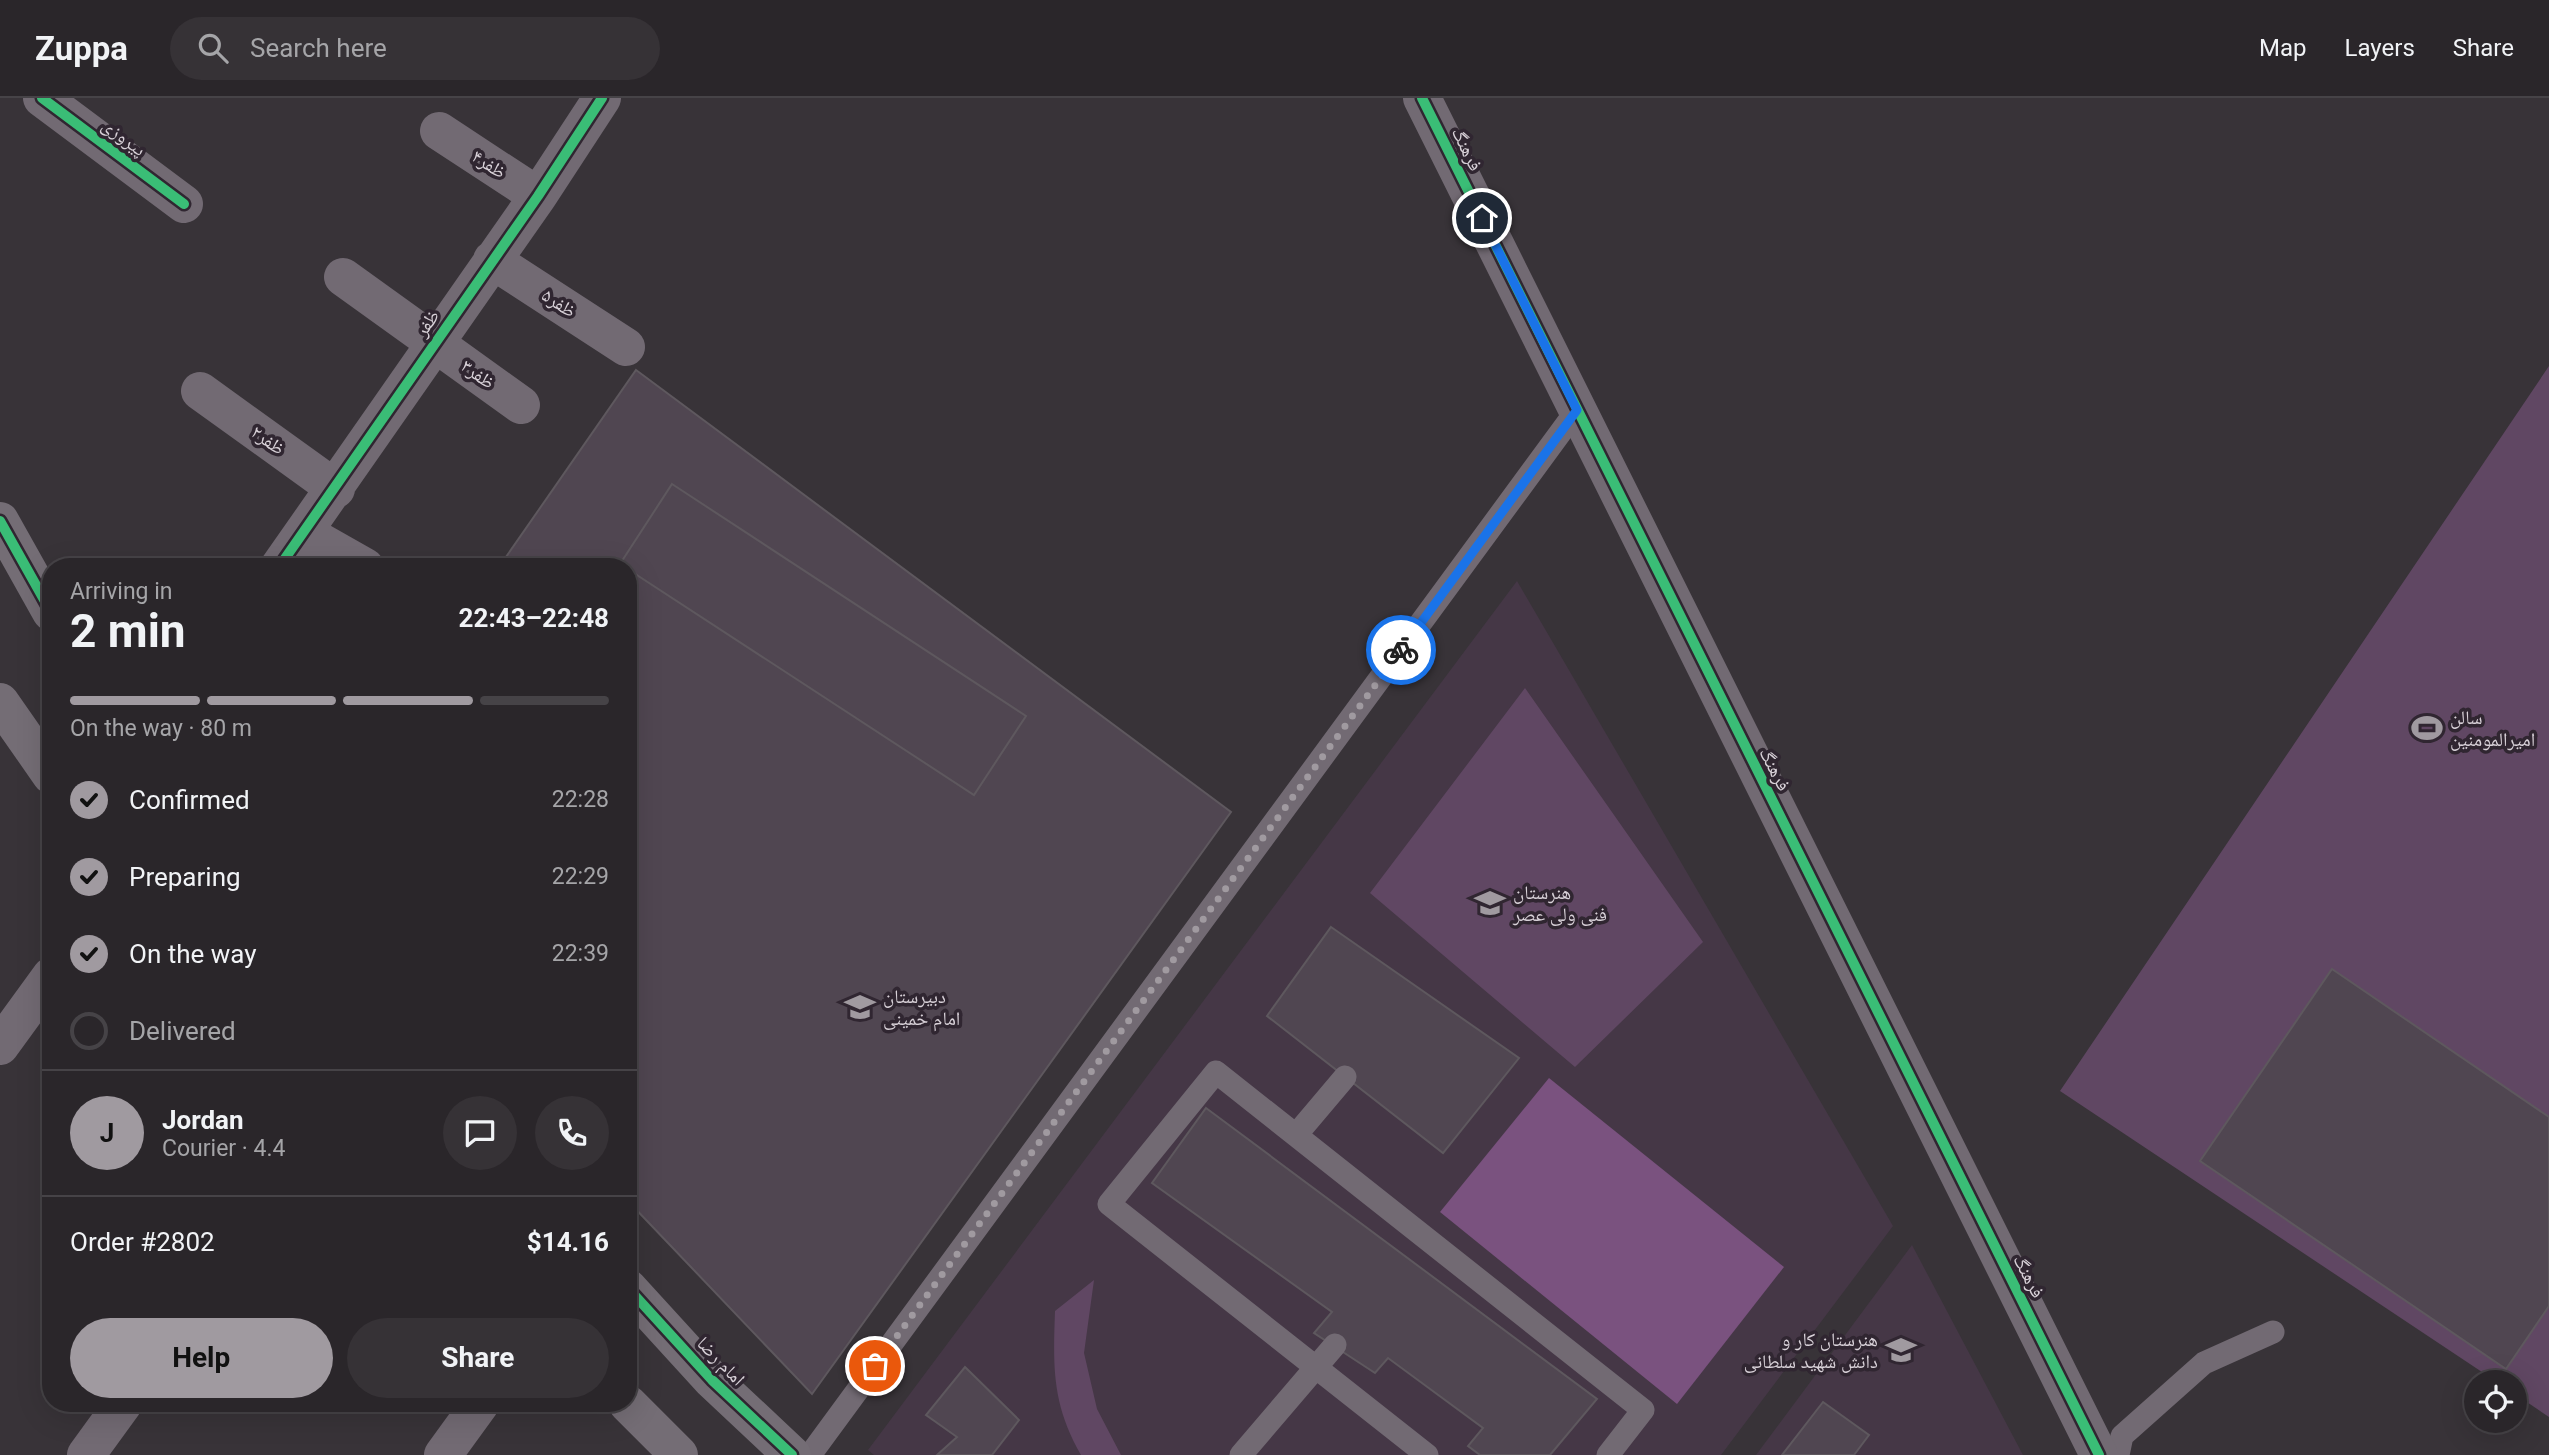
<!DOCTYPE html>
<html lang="en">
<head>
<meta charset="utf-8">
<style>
  :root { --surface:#2a262a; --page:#363236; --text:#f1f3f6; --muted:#a5a5a8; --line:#464347; --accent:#a09aa0 }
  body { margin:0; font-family:Roboto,"Noto Naskh Arabic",sans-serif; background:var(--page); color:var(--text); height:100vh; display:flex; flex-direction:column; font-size:26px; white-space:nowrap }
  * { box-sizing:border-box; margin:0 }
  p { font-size:23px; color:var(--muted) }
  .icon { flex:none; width:38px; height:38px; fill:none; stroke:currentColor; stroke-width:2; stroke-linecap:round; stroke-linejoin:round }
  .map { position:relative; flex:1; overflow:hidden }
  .panel { position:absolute; left:42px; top:460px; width:595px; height:854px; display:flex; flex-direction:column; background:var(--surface); border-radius:28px; box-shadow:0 7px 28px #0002,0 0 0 2px var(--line) }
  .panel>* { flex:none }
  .tools { position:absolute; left:2464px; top:1272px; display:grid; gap:14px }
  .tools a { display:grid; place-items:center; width:63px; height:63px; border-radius:50%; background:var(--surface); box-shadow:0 7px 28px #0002,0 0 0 2px var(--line); font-size:35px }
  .pin { position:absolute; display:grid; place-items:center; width:60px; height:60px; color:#fff; margin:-30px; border:4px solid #fff; border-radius:50%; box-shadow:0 2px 7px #0007 }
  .courier { position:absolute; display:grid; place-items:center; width:70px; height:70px; margin:-35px; border:5px solid #1a73e8; border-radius:50%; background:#fff; color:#222; box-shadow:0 2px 9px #0007 }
  .summary em { font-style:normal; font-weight:700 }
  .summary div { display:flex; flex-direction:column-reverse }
  .summary { display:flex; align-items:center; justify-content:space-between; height:119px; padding:0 28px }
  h1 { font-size:46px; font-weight:700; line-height:52px }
  .bar { display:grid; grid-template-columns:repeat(4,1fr); gap:10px 7px; align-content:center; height:84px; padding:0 28px }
  .bar i { height:9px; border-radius:5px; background:var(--line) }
  .bar .active { background:var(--accent) }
  .bar p { grid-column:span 4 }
  .line { display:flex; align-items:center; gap:18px; padding:0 28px; border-top:2px solid var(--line) }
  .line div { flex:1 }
  .round { display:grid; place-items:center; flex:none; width:74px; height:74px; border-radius:37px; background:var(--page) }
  ol { padding:0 28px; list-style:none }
  li { display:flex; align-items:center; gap:21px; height:77px }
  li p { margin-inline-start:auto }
  li .icon { padding:7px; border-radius:50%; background:var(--accent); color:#111; stroke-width:4 }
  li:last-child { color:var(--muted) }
  li i { width:38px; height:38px; border:4px solid var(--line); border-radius:50% }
  .action { display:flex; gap:14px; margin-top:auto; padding:14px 28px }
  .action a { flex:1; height:80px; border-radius:42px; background:var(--accent); color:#111; font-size:28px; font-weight:700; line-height:80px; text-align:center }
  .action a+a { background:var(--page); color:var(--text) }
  header { display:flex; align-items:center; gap:42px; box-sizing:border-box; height:98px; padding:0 35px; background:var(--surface); border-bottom:2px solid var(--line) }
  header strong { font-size:33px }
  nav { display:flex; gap:38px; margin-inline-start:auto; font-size:24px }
  .search { width:490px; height:63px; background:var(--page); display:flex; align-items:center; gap:18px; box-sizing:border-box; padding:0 24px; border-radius:38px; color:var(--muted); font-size:26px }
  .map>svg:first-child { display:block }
  .built { fill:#453746 }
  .green { fill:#604763 }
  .forest { fill:#7a527f }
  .building { fill:#504651; stroke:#5e585e; stroke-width:2 }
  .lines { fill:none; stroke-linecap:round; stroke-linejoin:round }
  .lane { stroke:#726a73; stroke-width:23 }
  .street { stroke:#726a73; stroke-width:38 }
  .secondary { stroke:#746d75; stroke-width:38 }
  .cycleway-casing { stroke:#302631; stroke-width:15 }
  .cycleway { stroke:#3abd76; stroke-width:10 }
  .done { stroke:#a09aa0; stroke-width:7; stroke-dasharray:0 12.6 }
  .route { stroke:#1a73e8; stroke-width:9 }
  .labels { text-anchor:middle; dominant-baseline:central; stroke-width:7; stroke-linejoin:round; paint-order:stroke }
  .street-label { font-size:19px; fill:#d8d1d8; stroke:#302631 }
  .poi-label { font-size:19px; fill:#d8d1d8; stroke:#302631; text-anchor:start }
</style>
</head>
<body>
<header>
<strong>Zuppa</strong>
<div class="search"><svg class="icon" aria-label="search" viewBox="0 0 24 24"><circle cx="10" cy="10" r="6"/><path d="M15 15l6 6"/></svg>Search here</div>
<nav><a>Map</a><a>Layers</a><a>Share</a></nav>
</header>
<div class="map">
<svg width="2549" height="1357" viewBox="0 0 2549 1357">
  <rect width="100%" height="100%" fill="#383338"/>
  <!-- built -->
  <path class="built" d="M 1517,483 L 1893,1128 L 1721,1357 L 874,1357 L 868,1352 Z
    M 1912,1147 L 2023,1357 L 1756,1357 Z"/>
  <!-- green -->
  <path class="green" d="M 2549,268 L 2549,1319 L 2515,1296 L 2515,1284 L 2497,1284 L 2060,993 Z
    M 1525,590 L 1703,844 L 1575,969 L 1370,795 Z
    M 1094,1182 L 1084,1255 L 1097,1311 L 1121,1357 L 1081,1357 C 1052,1306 1053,1270 1055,1213 Z"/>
  <!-- forest -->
  <path class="forest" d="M 1549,980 L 1784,1169 L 1677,1306 L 1440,1114 Z"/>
  <!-- building -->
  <path class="building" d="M 636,272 L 1231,714 L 812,1296 L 628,1103 L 628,469 L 499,469 Z
    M 672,386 L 1026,618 L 974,697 L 620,466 Z
    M 1331,829 L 1519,960 L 1443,1055 L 1267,918 Z
    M 2332,871 L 2549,1019 L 2549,1208 L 2506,1271 L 2200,1063 Z
    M 1206,1010 L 1597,1301 L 1550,1357 L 1480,1357 L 1468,1348 L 1483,1330 L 1388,1260 L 1375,1275 L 1314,1235 L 1332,1214 L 1152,1085 Z
    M 965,1269 L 1019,1322 L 992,1357 L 937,1357 L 957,1339 L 926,1317 Z
    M 1823,1304 L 1869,1337 L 1854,1357 L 1782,1357 Z"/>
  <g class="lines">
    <!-- lane -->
    <path class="lane" d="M 1296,1037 L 1345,979
      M 810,1357 L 1577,312
      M 1241,1357 L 1335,1247
      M 1427,1357 L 1109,1106 L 1216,974 L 1643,1312 L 1608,1357
      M 2118,1357 L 2122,1338 L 2204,1265 L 2273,1234"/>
    <!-- street -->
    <path class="street" d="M 42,0 L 184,106
      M 1422,0 L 2099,1357
      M 439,33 L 538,98
      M 492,162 L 626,249
      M 343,179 L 521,307
      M 200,293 L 336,391
      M 305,435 L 365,469
      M 279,469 L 538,98 L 602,0
      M 0,948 L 51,878
      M 86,1357 L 123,1306
      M 443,1357 L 480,1306"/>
    <!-- secondary -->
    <path class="secondary" d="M 0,423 L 51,514
      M 0,604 L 51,677
      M 628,1190 L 712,1282 L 792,1357
      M 628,1306 L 679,1357"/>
    <!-- cycleway casing -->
    <g class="cycleway-casing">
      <path id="cycleway" d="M 42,0 L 184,106
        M 1422,0 L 2099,1357
        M 0,423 L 51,514
        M 279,469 L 538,98 L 602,0
        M 628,1190 L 712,1282 L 792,1357"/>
    </g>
    <!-- cycleway -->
    <use href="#cycleway" class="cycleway"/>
  </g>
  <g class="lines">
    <!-- done -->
    <path class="done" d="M 875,1268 L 1401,552"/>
    <!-- route -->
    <path class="route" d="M 1401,552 L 1577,312 L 1482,120"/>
  </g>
  <!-- icons -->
  <defs>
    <g id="stadium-bare" transform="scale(2.415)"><path d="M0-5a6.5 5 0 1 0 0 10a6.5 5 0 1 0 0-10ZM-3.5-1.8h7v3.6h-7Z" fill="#a09aa0" stroke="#302631" stroke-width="2.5" paint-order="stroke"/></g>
    <g id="school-bare" transform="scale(2.415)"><path d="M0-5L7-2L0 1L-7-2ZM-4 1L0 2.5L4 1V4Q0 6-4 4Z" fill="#a09aa0" stroke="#302631" stroke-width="2.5" paint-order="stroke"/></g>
  </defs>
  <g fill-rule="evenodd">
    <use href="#stadium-bare" x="2427" y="630"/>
    <use href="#school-bare" x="1490" y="805"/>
    <use href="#school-bare" x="860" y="909"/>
    <use href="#school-bare" x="1901" y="1252"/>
  </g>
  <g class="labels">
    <!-- street labels -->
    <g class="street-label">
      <text transform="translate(124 39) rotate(37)">پیروزی</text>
      <text transform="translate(1467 51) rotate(64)">فرهنگ</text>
      <text transform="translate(489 66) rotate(33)">ظفر۴</text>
      <text transform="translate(559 205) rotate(33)">ظفر۵</text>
      <text transform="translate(427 225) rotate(-55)">ظفر</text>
      <text transform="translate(478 276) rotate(36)">ظفر۳</text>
      <text transform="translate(268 342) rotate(36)">ظفر۲</text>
      <text transform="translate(1775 671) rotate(63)">فرهنگ</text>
      <text transform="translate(2029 1178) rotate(63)">فرهنگ</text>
      <text transform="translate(721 1263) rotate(46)">امام رضا</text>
    </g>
    <!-- poi labels -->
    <g class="poi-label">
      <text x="2450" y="619">سالن<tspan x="2450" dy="22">امیرالمومنین</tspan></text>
      <text x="1513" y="794">هنرستان<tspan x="1513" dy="22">فنی ولی عصر</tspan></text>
      <text x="883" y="898">دبیرستان<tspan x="883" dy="22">امام خمینی</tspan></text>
      <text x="1878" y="1241" text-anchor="end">هنرستان کار و<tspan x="1878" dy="22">دانش شهید سلطانی</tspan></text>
    </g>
  </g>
</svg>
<div class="tools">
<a><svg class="icon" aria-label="locate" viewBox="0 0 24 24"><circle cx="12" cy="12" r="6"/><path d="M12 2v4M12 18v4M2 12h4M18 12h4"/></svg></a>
</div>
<div class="pin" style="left:875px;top:1268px;background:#ea580c"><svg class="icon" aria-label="bag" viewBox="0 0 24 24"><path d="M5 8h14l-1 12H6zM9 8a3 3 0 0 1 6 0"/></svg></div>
<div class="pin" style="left:1482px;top:120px;background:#1f2937"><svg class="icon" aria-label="home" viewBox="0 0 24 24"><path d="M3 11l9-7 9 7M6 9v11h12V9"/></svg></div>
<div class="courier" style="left:1401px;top:552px"><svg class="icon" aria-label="bike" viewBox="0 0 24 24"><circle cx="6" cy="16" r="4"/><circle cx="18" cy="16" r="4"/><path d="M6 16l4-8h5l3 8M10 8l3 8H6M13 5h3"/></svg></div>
<section class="panel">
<div class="summary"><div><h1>2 min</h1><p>Arriving in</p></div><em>22:43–22:48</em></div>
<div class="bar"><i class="active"></i><i class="active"></i><i class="active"></i><i></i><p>On the way · 80 m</p></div>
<ol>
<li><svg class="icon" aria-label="check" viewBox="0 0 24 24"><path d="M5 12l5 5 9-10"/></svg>Confirmed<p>22:28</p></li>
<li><svg class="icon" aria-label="check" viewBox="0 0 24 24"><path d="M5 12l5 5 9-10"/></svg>Preparing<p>22:29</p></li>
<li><svg class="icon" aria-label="check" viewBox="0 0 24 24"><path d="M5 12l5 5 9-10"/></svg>On the way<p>22:39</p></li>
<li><i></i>Delivered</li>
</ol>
<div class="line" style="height:126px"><b class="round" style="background:var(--accent);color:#111">J</b><div><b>Jordan</b><p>Courier · 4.4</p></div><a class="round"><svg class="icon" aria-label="chat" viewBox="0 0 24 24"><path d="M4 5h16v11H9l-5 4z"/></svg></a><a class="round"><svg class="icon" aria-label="phone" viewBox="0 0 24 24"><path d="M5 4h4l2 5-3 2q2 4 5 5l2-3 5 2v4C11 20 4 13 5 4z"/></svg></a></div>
<div class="line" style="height:91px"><div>Order #2802</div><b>$14.16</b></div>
<div class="action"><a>Help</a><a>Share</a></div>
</section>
</div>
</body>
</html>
